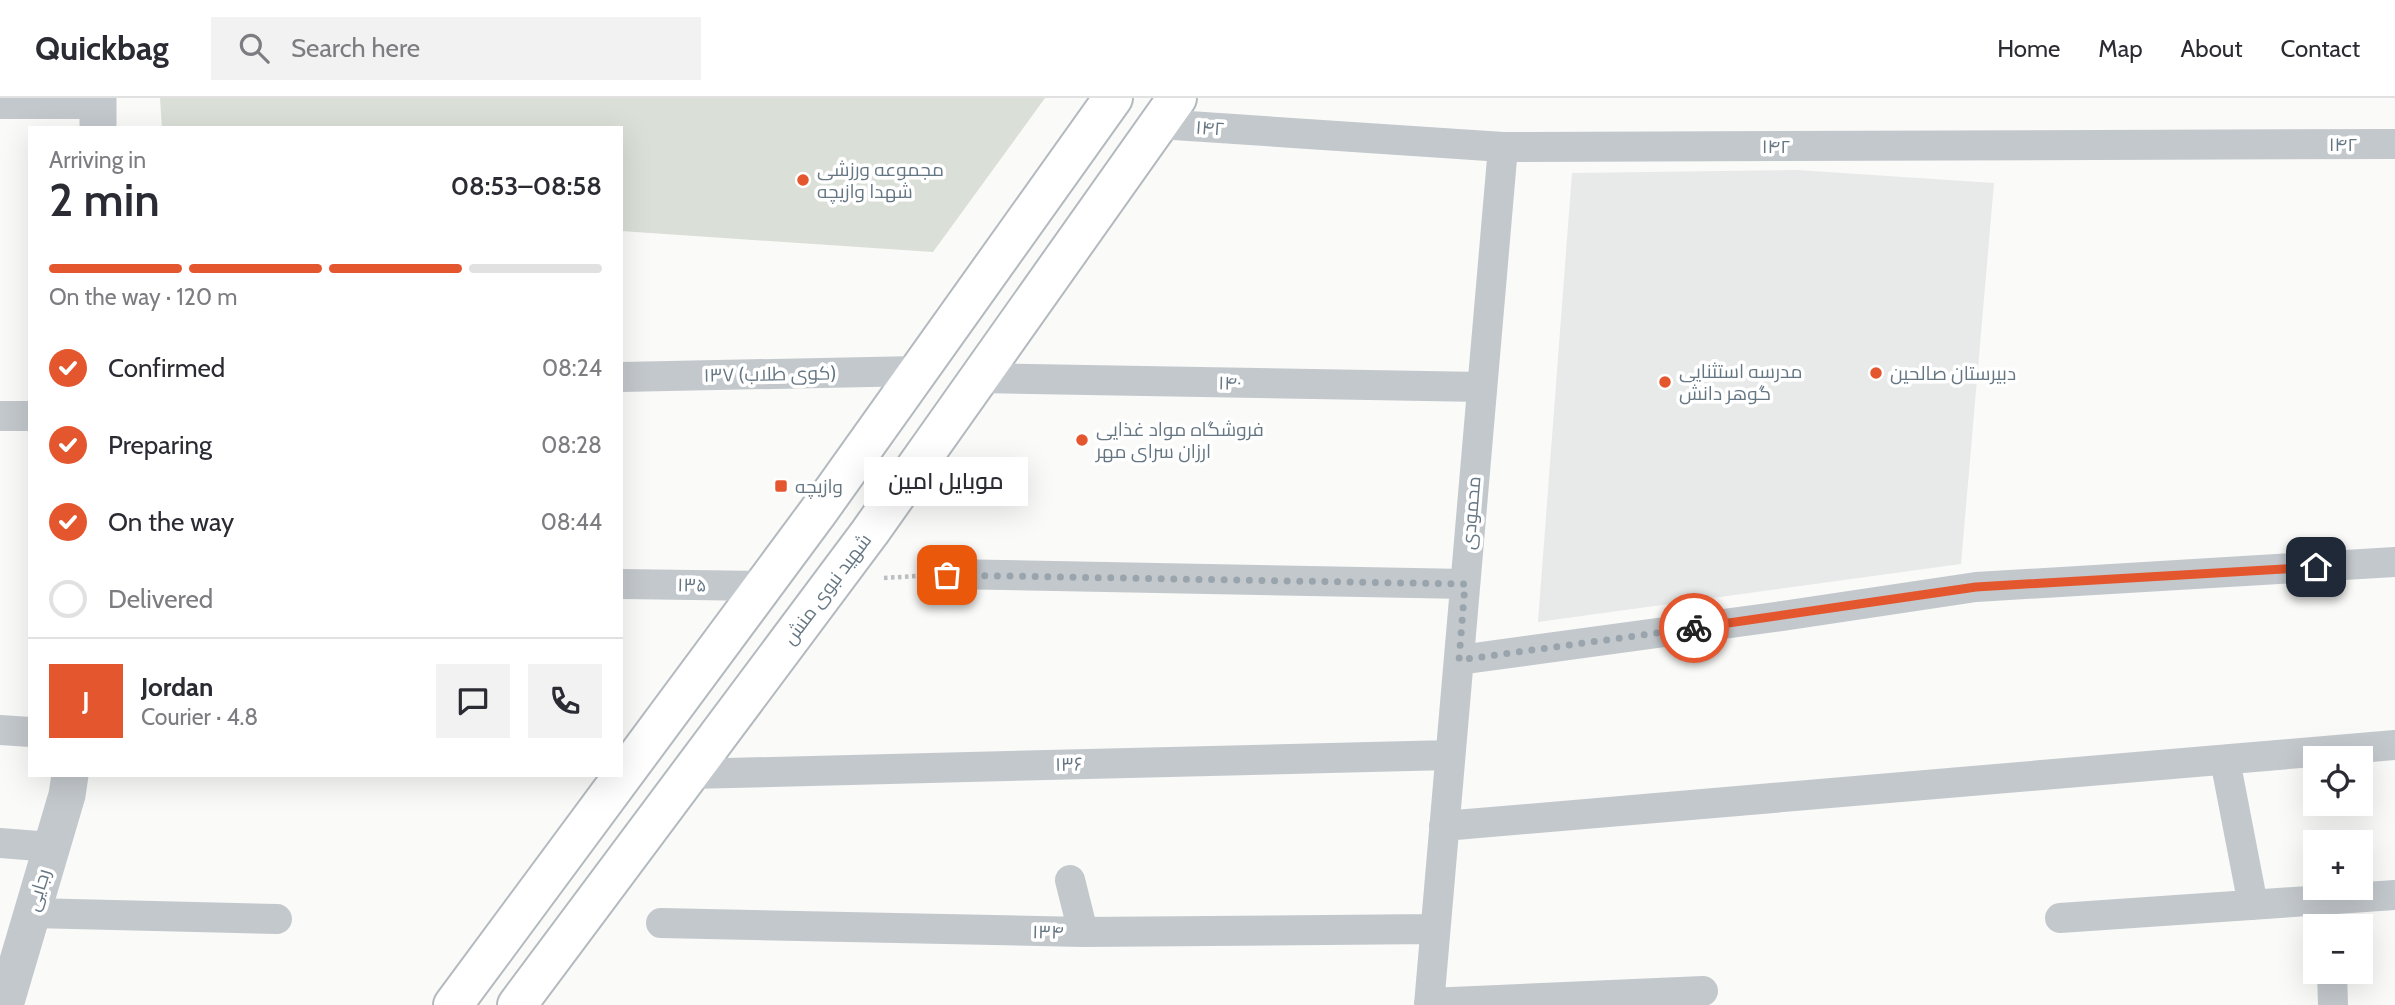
<!DOCTYPE html>
<html lang="en">
<head>
<meta charset="utf-8">
<style>
  :root { --surface:#fff; --page:#f2f2f3; --text:#2b2b33; --muted:#7c7c81; --line:#e1e1e2; --accent:#e4572e }
  body { margin:0; font-family:Cabin,Cairo,sans-serif; background:var(--page); color:var(--text); height:100vh; display:flex; flex-direction:column; font-size:26px; white-space:nowrap }
  * { box-sizing:border-box; margin:0 }
  p { font-size:23px; color:var(--muted) }
  .icon { flex:none; width:38px; height:38px; fill:none; stroke:currentColor; stroke-width:2; stroke-linecap:round; stroke-linejoin:round }
  .map { position:relative; flex:1; overflow:hidden }
  .details { position:absolute; left:28px; top:28px; width:595px; height:651px; display:flex; flex-direction:column; background:var(--surface); border-radius:0px; box-shadow:0 7px 28px #0002 }
  .details>* { flex:none }
  .buttons { position:absolute; left:2303px; top:648px; display:grid; gap:14px }
  .buttons a { display:grid; place-items:center; width:70px; height:70px; border-radius:0px; background:var(--surface); box-shadow:0 7px 28px #0002; font-size:35px }
  .pin { position:absolute; display:grid; place-items:center; width:60px; height:60px; color:#fff; margin:-30px; border-radius:14px; box-shadow:0 4px 10px #0006 }
  .courier { position:absolute; display:grid; place-items:center; width:70px; height:70px; margin:-35px; border:5px solid #e4572e; border-radius:50%; background:#fff; color:#222; box-shadow:0 2px 9px #0007 }
  .bubble { position:absolute; height:49px; border-radius:0px; background:var(--surface); box-shadow:0 7px 28px #0002; font-size:23px; font-weight:600; line-height:49px; text-align:center }
  .overview em { font-style:normal; font-weight:600 }
  .overview div { display:flex; flex-direction:column-reverse }
  .overview { display:flex; align-items:center; justify-content:space-between; height:119px; padding:0 21px }
  h1 { font-size:46px; font-weight:600; line-height:52px }
  .bar { display:grid; grid-template-columns:repeat(4,1fr); gap:10px 7px; align-content:center; height:84px; padding:0 21px }
  .bar i { height:9px; border-radius:5px; background:var(--line) }
  .bar .selected { background:var(--accent) }
  .bar p { grid-column:span 4 }
  .line { display:flex; align-items:center; gap:18px; padding:0 21px; border-top:2px solid var(--line) }
  .line div { flex:1 }
  .round { display:grid; place-items:center; flex:none; width:74px; height:74px; border-radius:0px; background:var(--page) }
  ol { padding:0 21px; list-style:none }
  li { display:flex; align-items:center; gap:21px; height:77px }
  li p { margin-inline-start:auto }
  li .icon { padding:7px; border-radius:50%; background:var(--accent); color:#fff; stroke-width:4 }
  li:last-child { color:var(--muted) }
  li i { width:38px; height:38px; border:4px solid var(--line); border-radius:50% }
  header { display:flex; align-items:center; gap:42px; box-sizing:border-box; height:98px; padding:0 35px; background:var(--surface); border-bottom:2px solid var(--line) }
  header strong { font-size:33px }
  nav { display:flex; gap:38px; margin-inline-start:auto; font-size:24px }
  .search { width:490px; height:63px; background:var(--page); display:flex; align-items:center; gap:18px; box-sizing:border-box; padding:0 24px; border-radius:0px; color:var(--muted); font-size:26px }
  .map>svg:first-child { display:block }
  .built { fill:#e8e9e9 }
  .green { fill:#dadfd7 }
  .lines { fill:none; stroke-linecap:round; stroke-linejoin:round }
  .secondary-casing { stroke:#b3babf; stroke-width:42 }
  .path { stroke:#bbbfc2; stroke-width:4.5; stroke-dasharray:3.5 3.5; stroke-linecap:butt }
  .minor { stroke:#c3c8cc; stroke-width:30 }
  .tertiary { stroke:#c3c8cc; stroke-width:37 }
  .secondary { stroke:#fff; stroke-width:38 }
  .done { stroke:#99a4ac; stroke-width:7; stroke-dasharray:0 12.6 }
  .route { stroke:#e4572e; stroke-width:9 }
  .poi-dot { fill:#e4572e; stroke:#fff; stroke-width:2.5 }
  .labels { text-anchor:middle; dominant-baseline:central; stroke-width:7; stroke-linejoin:round; paint-order:stroke }
  .street-label { font-size:19px; fill:#657683; stroke:#fff }
  .poi-label { font-size:19px; fill:#657683; stroke:#fff; text-anchor:start }
</style>
</head>
<body>
<header>
<strong>Quickbag</strong>
<div class="search"><svg class="icon" aria-label="search" viewBox="0 0 24 24"><circle cx="10" cy="10" r="6"/><path d="M15 15l6 6"/></svg>Search here</div>
<nav><a>Home</a><a>Map</a><a>About</a><a>Contact</a></nav>
</header>
<div class="map">
<svg width="2395" height="907" viewBox="0 0 2395 907">
  <rect width="100%" height="100%" fill="#fafaf8"/>
  <!-- built -->
  <path class="built" d="M 1797,72 L 1994,85 L 1961,466 L 1538,524 L 1572,75 Z"/>
  <!-- green -->
  <path class="green" d="M 160,0 L 1045,0 L 933,154 L 621,133 L 621,30 L 162,30 Z"/>
  <g class="lines">
    <!-- secondary casing -->
    <g class="secondary-casing">
      <path id="secondary" d="M 453,907 L 818,414 L 1113,0
        M 517,907 L 870,434 L 1177,0"/>
    </g>
    <!-- path -->
    <path class="path" d="M 884,480 L 917,478"/>
    <!-- minor -->
    <path class="minor" d="M 0,6 L 98,6
      M 1159,26 L 1503,49 L 2395,46
      M 621,279 L 918,273
      M 979,280 L 1482,289
      M 0,318 L 30,318
      M 947,476 L 1465,486
      M 621,486 L 763,488
      M 1459,562 L 1775,519 L 1976,489 L 2395,464
      M 0,632 L 30,634
      M 2225,662 L 2253,807
      M 689,676 L 1450,657
      M 1444,728 L 2395,647
      M 0,745 L 51,749
      M 1070,782 L 1083,834
      M 32,815 L 277,821
      M 2060,820 L 2395,797
      M 661,825 L 1083,834 L 1435,831
      M 2332,873 L 2333,907
      M 1429,905 L 1703,893
      M 1429,907 L 1503,49"/>
    <!-- tertiary -->
    <path class="tertiary" d="M 98,0 L 98,30
      M 5,907 L 67,697 L 70,677"/>
    <!-- secondary -->
    <use href="#secondary" class="secondary"/>
  </g>
  <g class="lines">
    <!-- done -->
    <path class="done" d="M 947,477 L 1465,486 L 1459,562 L 1694,530"/>
    <!-- route -->
    <path class="route" d="M 1694,530 L 1976,489 L 2316,469"/>
  </g>
  <!-- markers -->
  <g class="poi-dot">
    <circle cx="803" cy="82" r="7"/>
    <circle cx="1876" cy="275" r="7"/>
    <circle cx="1665" cy="284" r="7"/>
    <circle cx="1082" cy="342" r="7"/>
    <rect x="774" y="381" width="14" height="14" rx="3.5"/>
  </g>
  <g class="labels">
    <!-- street labels -->
    <g class="street-label">
      <text transform="translate(1210 30) rotate(4)">۱۴۲</text>
      <text x="2343" y="46">۱۴۲</text>
      <text x="1776" y="48">۱۴۲</text>
      <text transform="translate(770 276) rotate(-1)">۱۳۷ (کوی طلاب)</text>
      <text transform="translate(1230 285) rotate(1)">۱۴۰</text>
      <text transform="translate(1471 415) rotate(-85)">محمودی</text>
      <text transform="translate(692 487) rotate(1)">۱۳۵</text>
      <text transform="translate(827 491) rotate(-53)">شهید نبوی منش</text>
      <text transform="translate(1069 666) rotate(-1)">۱۳۶</text>
      <text transform="translate(38 792) rotate(-73)">رجایی</text>
      <text transform="translate(1048 834) rotate(1)">۱۳۴</text>
    </g>
    <!-- poi labels -->
    <g class="poi-label">
      <text x="817" y="71">مجموعه ورزشی<tspan x="817" dy="22">شهدا وازیچه</tspan></text>
      <text x="1679" y="273">مدرسه استثنایی<tspan x="1679" dy="22">گوهر دانش</tspan></text>
      <text x="1890" y="275">دبیرستان صالحین</text>
      <text x="1096" y="331">فروشگاه مواد غذایی<tspan x="1096" dy="22">ارزان سرای مهر</tspan></text>
      <text x="795" y="388">وازیچه</text>
    </g>
  </g>
</svg>
<div class="buttons">
<a><svg class="icon" aria-label="locate" viewBox="0 0 24 24"><circle cx="12" cy="12" r="6"/><path d="M12 2v4M12 18v4M2 12h4M18 12h4"/></svg></a>
<a>+</a>
<a>−</a>
</div>
<div class="pin" style="left:947px;top:477px;background:#ea580c"><svg class="icon" aria-label="bag" viewBox="0 0 24 24"><path d="M5 8h14l-1 12H6zM9 8a3 3 0 0 1 6 0"/></svg></div>
<div class="pin" style="left:2316px;top:469px;background:#1f2937"><svg class="icon" aria-label="home" viewBox="0 0 24 24"><path d="M3 11l9-7 9 7M6 9v11h12V9"/></svg></div>
<div class="courier" style="left:1694px;top:530px"><svg class="icon" aria-label="bike" viewBox="0 0 24 24"><circle cx="6" cy="16" r="4"/><circle cx="18" cy="16" r="4"/><path d="M6 16l4-8h5l3 8M10 8l3 8H6M13 5h3"/></svg></div>
<div class="bubble" style="left:864px;top:359px;width:164px">موبایل امین</div>
<section class="details">
<div class="overview"><div><h1>2 min</h1><p>Arriving in</p></div><em>08:53–08:58</em></div>
<div class="bar"><i class="selected"></i><i class="selected"></i><i class="selected"></i><i></i><p>On the way · 120 m</p></div>
<ol>
<li><svg class="icon" aria-label="check" viewBox="0 0 24 24"><path d="M5 12l5 5 9-10"/></svg>Confirmed<p>08:24</p></li>
<li><svg class="icon" aria-label="check" viewBox="0 0 24 24"><path d="M5 12l5 5 9-10"/></svg>Preparing<p>08:28</p></li>
<li><svg class="icon" aria-label="check" viewBox="0 0 24 24"><path d="M5 12l5 5 9-10"/></svg>On the way<p>08:44</p></li>
<li><i></i>Delivered</li>
</ol>
<div class="line" style="height:126px"><b class="round" style="background:var(--accent);color:#fff">J</b><div><b>Jordan</b><p>Courier · 4.8</p></div><a class="round"><svg class="icon" aria-label="chat" viewBox="0 0 24 24"><path d="M4 5h16v11H9l-5 4z"/></svg></a><a class="round"><svg class="icon" aria-label="phone" viewBox="0 0 24 24"><path d="M5 4h4l2 5-3 2q2 4 5 5l2-3 5 2v4C11 20 4 13 5 4z"/></svg></a></div>
</section>
</div>
</body>
</html>
